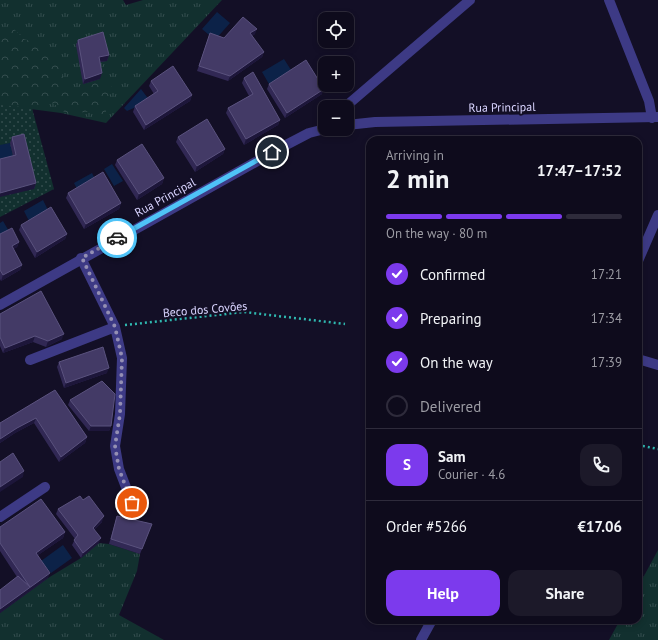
<!DOCTYPE html>
<html lang="en">
<head>
<meta charset="utf-8">
<style>
  :root { --surface:#0e0b1c; --page:#1c1929; --text:#f1f3f6; --muted:#9b9ba3; --line:#2e2b3b; --accent:#7c3aed }
  body { margin:0; font-family:"PT Sans",sans-serif; background:var(--page); color:var(--text); height:100vh; display:flex; flex-direction:column; font-size:15px; white-space:nowrap }
  * { box-sizing:border-box; margin:0 }
  p { font-size:13px; color:var(--muted) }
  .icon { flex:none; width:22px; height:22px; fill:none; stroke:currentColor; stroke-width:2; stroke-linecap:round; stroke-linejoin:round }
  .map { position:relative; flex:1; overflow:hidden }
  .sheet { position:absolute; left:366px; top:136px; width:276px; height:488px; display:flex; flex-direction:column; background:var(--surface); border-radius:12px; box-shadow:0 2px 6px #0003,0 0 0 1px var(--line) }
  .sheet>* { flex:none }
  .controls { position:absolute; left:318px; top:12px; display:grid; gap:8px }
  .controls a { display:grid; place-items:center; width:36px; height:36px; border-radius:8px; background:var(--surface); box-shadow:0 2px 6px #0003,0 0 0 1px var(--line); font-size:20px }
  .pin { position:absolute; display:grid; place-items:center; width:34px; height:34px; color:#fff; margin:-17px; border:2px solid #fff; border-radius:50%; box-shadow:0 1px 4px #0007 }
  .courier { position:absolute; display:grid; place-items:center; width:40px; height:40px; margin:-20px; border:3px solid #4fc3f7; border-radius:50%; background:#fff; color:#222; box-shadow:0 1px 5px #0007 }
  .head em { font-style:normal; font-weight:700 }
  .head div { display:flex; flex-direction:column-reverse }
  .head { display:flex; align-items:center; justify-content:space-between; height:68px; padding:0 20px }
  h1 { font-size:26px; font-weight:700; line-height:30px }
  .bar { display:grid; grid-template-columns:repeat(4,1fr); gap:6px 4px; align-content:center; height:48px; padding:0 20px }
  .bar i { height:5px; border-radius:3px; background:var(--line) }
  .bar .active { background:var(--accent) }
  .bar p { grid-column:span 4 }
  .line { display:flex; align-items:center; gap:10px; padding:0 20px; border-top:1px solid var(--line) }
  .line div { flex:1 }
  .round { display:grid; place-items:center; flex:none; width:42px; height:42px; border-radius:12px; background:var(--page) }
  ol { padding:0 20px; list-style:none }
  li { display:flex; align-items:center; gap:12px; height:44px }
  li p { margin-inline-start:auto }
  li .icon { padding:4px; border-radius:50%; background:var(--accent); color:#fff; stroke-width:4 }
  li:last-child { color:var(--muted) }
  li i { width:22px; height:22px; border:2px solid var(--line); border-radius:50% }
  .cta { display:flex; gap:8px; margin-top:auto; padding:8px 20px }
  .cta a { flex:1; height:46px; border-radius:12px; background:var(--accent); color:#fff; font-size:16px; font-weight:700; line-height:46px; text-align:center }
  .cta a+a { background:var(--page); color:var(--text) }
  .map>svg:first-child { display:block }
  .grass { fill:url(#grass-tufts) }
  .forest { fill:url(#forest-crowns) }
  .garden { fill:url(#garden-dots) }
  .water { fill:#0c2248 }
  .lines { fill:none; stroke-linecap:round; stroke-linejoin:round }
  .path { stroke:#2fb8b0; stroke-width:2.5; stroke-dasharray:2 3; stroke-linecap:butt }
  .minor { stroke:#3d3a85; stroke-width:10 }
  .tertiary { stroke:#3d3a85; stroke-width:10 }
  .wall { fill:#312854 }
  .shaded-wall { fill:#1d163a }
  .building { fill:#433a66; stroke:#5a527e }
  .done { stroke:#948fb3; stroke-width:4; stroke-dasharray:0 7.2 }
  .route { stroke:#4fc3f7; stroke-width:5 }
  .labels { text-anchor:middle; dominant-baseline:central; stroke-width:4; stroke-linejoin:round; paint-order:stroke }
  .street-label { font-size:12px; fill:#d9d4ff; stroke:#130f26 }
</style>
</head>
<body>
<div class="map">
<svg width="658" height="640" viewBox="0 0 658 640">
  <defs>
    <pattern id="grass-tufts" width="24" height="20" patternUnits="userSpaceOnUse"><rect width="24" height="20" fill="#12302f"/><path d="M3 7l-1-3M5 7V3M7 7l1-3M15 17l-1-3M17 17v-4M19 17l1-3" fill="none" stroke="#344d4e"/></pattern>
    <pattern id="forest-crowns" width="20" height="18" patternUnits="userSpaceOnUse"><rect width="20" height="18" fill="#12302f"/><path d="M2 6a3 3 0 1 1 6 0M12 15a3 3 0 1 1 6 0" fill="none" stroke="#344d4e"/></pattern>
    <pattern id="garden-dots" width="8" height="8" patternUnits="userSpaceOnUse"><rect width="8" height="8" fill="#12302f"/><path d="M2 2h.1M6 6h.1" fill="none" stroke="#344d4e" stroke-width="1.8" stroke-linecap="round"/></pattern>
  </defs>
  <rect width="100%" height="100%" fill="#130f26"/>
  <!-- grass -->
  <path class="grass" d="M 0,0 L 123,0 L 126,5 L 143,0 L 222,0 L 106,123 L 61,113 L 0,105 Z
    M 99,543 L 109,544 L 140,554 L 137,571 L 119,615 L 164,640 L 0,640 L 0,613 L 48,578 L 81,558 Z
    M 658,550 L 658,640 L 609,640 L 620,620 L 638,620 L 638,587 Z"/>
  <!-- forest -->
  <path class="forest" d="M 12,27 L 24,39 L 44,46 L 55,56 L 69,93 L 78,101 C 84,88 98,76 113,79 L 105,116 L 93,111 L 67,114 L 50,101 L 32,108 L 17,119 L 0,118 L 0,39 Z"/>
  <!-- garden -->
  <path class="garden" d="M 0,105 L 32,108 L 54,189 L 0,217 Z"/>
  <!-- water -->
  <path class="water" d="M 217,12 L 230,23 L 215,40 L 202,29 Z
    M 284,59 L 291,70 L 269,84 L 262,72 Z
    M 141,89 L 150,101 L 127,111 L 124,108 Z
    M 10,143 L 14,161 L 0,164 L 0,145 Z
    M 112,164 L 123,181 L 114,186 L 104,169 Z
    M 92,173 L 96,181 L 78,191 L 74,183 Z
    M 43,200 L 49,212 L 30,223 L 24,211 Z
    M 3,221 L 10,233 L 0,239 L 0,223 Z
    M 63,545 L 72,558 L 51,573 L 41,561 Z"/>
  <g class="lines">
    <!-- path -->
    <path class="path" d="M 125,325 L 244,312 L 345,324
      M 638,445 L 658,449"/>
    <!-- minor -->
    <path class="minor" d="M 609,0 L 649,101 L 652,118
      M 345,107 L 470,0
      M 81,258 L 115,327 L 122,358 L 120,414 L 115,446 L 119,469 L 132,503
      M 638,261 L 658,215
      M 638,359 L 658,365
      M 30,360 L 115,327
      M 0,517 L 45,487
      M 421,640 L 432,620"/>
    <!-- tertiary -->
    <path class="tertiary" d="M 347,125 L 375,122 L 658,117
      M 0,305 L 286,145 L 309,133 L 325,129"/>
  </g>
  <!-- wall -->
  <path class="wall" d="M 210,33 L 224,38 L 255,34 L 252,36 L 264,52 L 262,57 L 228,81 L 197,71 Z
    M 78,40 L 109,55 L 107,61 L 100,62 L 100,79 L 83,84 L 76,45 Z
    M 244,78 L 280,120 L 278,125 L 244,145 L 226,113 L 228,108 L 249,96 L 242,83 Z
    M 151,81 L 192,95 L 190,101 L 144,130 L 133,112 L 135,106 L 154,94 L 149,86 Z
    M 269,84 L 322,94 L 285,118 L 267,89 Z
    M 12,137 L 36,183 L 34,189 L 13,156 L 10,143 Z
    M 178,137 L 225,149 L 223,154 L 195,172 L 176,142 Z
    M 117,160 L 164,178 L 162,184 L 137,200 L 115,165 Z
    M 68,193 L 121,203 L 119,209 L 84,229 L 66,198 Z
    M 21,225 L 67,234 L 65,239 L 35,258 L 19,230 Z
    M 0,234 L 19,242 L 17,247 L 13,249 L 22,265 L 20,270 L 1,281 L 0,279 Z
    M 0,314 L 62,339 L 46,347 L 33,342 L 3,353 L 0,346 Z
    M 59,362 L 107,373 L 64,388 L 57,367 Z
    M 55,390 L 87,437 L 85,443 L 59,462 L 34,423 L 15,433 L 0,443 L 0,423 Z
    M 70,400 L 111,426 L 109,431 L 89,431 L 68,405 Z
    M 83,500 L 102,522 L 94,530 L 99,543 L 81,558 L 72,545 L 75,539 L 56,514 L 58,509 Z
    M 117,516 L 152,524 L 140,554 L 109,544 Z
    M 0,527 L 65,532 L 63,538 L 38,555 L 48,578 L 0,613 L 17,577 L 0,551 Z"/>
  <!-- shaded-wall -->
  <path class="shaded-wall" d="M 257,29 L 255,34 L 248,38 L 250,33 Z
    M 264,52 L 262,57 L 228,81 L 230,76 Z
    M 109,55 L 107,61 L 97,62 L 99,57 Z
    M 102,73 L 100,79 L 83,84 L 85,79 Z
    M 324,89 L 322,94 L 285,118 L 287,113 Z
    M 192,95 L 190,101 L 144,130 L 146,125 Z
    M 280,120 L 278,125 L 244,145 L 246,139 Z
    M 225,149 L 223,154 L 195,172 L 197,166 Z
    M 164,178 L 162,184 L 137,200 L 139,194 Z
    M 36,183 L 34,189 L 0,197 L 0,193 Z
    M 121,203 L 119,209 L 84,229 L 86,224 Z
    M 67,234 L 65,239 L 35,258 L 37,252 Z
    M 19,242 L 17,247 L 10,252 L 12,246 Z
    M 22,265 L 20,270 L 1,281 L 3,275 Z
    M 64,334 L 62,339 L 46,347 L 48,341 Z
    M 35,336 L 33,342 L 3,353 L 5,348 Z
    M 109,368 L 107,373 L 64,388 L 66,383 Z
    M 36,418 L 34,423 L 15,433 L 0,443 L 0,439 L 17,428 Z
    M 91,426 L 111,426 L 109,431 L 89,431 Z
    M 87,437 L 85,443 L 59,462 L 61,457 Z
    M 24,471 L 23,477 L 0,492 L 0,487 Z
    M 104,516 L 102,522 L 91,533 L 93,528 Z
    M 65,532 L 63,538 L 34,558 L 36,553 Z
    M 101,538 L 99,543 L 81,558 L 83,553 Z
    M 50,573 L 48,578 L 0,613 L 0,609 Z"/>
  <!-- building -->
  <path class="building" d="M 243,17 L 257,29 L 250,33 L 264,52 L 230,76 L 199,66 L 210,33 L 224,38 Z
    M 103,32 L 109,55 L 99,57 L 102,73 L 85,79 L 78,40 Z
    M 306,60 L 324,89 L 287,113 L 269,84 Z
    M 173,66 L 192,95 L 146,125 L 135,106 L 158,91 L 151,81 Z
    M 253,72 L 280,120 L 246,139 L 228,108 L 253,94 L 244,78 Z
    M 207,119 L 225,149 L 197,166 L 178,137 Z
    M 24,134 L 36,183 L 0,193 L 0,159 L 16,155 L 12,137 Z
    M 142,144 L 164,178 L 139,194 L 117,160 Z
    M 103,172 L 121,203 L 86,224 L 68,193 Z
    M 51,207 L 67,234 L 37,252 L 21,225 Z
    M 12,228 L 19,242 L 12,246 L 22,265 L 3,275 L 0,270 L 0,234 Z
    M 41,291 L 64,334 L 48,341 L 35,336 L 5,348 L 0,337 L 0,314 Z
    M 103,347 L 109,368 L 66,383 L 59,362 Z
    M 102,381 L 115,394 L 111,426 L 91,426 L 70,400 Z
    M 55,390 L 87,437 L 61,457 L 36,418 L 17,428 L 0,439 L 0,423 Z
    M 13,453 L 24,471 L 0,487 L 0,462 Z
    M 80,496 L 83,500 L 89,496 L 104,516 L 93,528 L 101,538 L 83,553 L 74,540 L 78,535 L 58,509 Z
    M 41,499 L 65,532 L 36,553 L 50,573 L 0,609 L 0,590 L 18,576 L 30,587 L 0,543 L 0,527 Z
    M 117,516 L 152,524 L 142,549 L 111,539 Z"/>
  <g class="lines">
    <!-- done -->
    <path class="done" d="M 117,238 L 82,258 L 115,327 L 122,358 L 120,414 L 115,446 L 119,469 L 132,503"/>
    <!-- route -->
    <path class="route" d="M 117,238 L 272,152"/>
  </g>
  <g class="labels">
    <!-- street labels -->
    <g class="street-label">
      <text transform="translate(502 107) rotate(-1)">Rua Principal</text>
      <text transform="translate(165 197) rotate(-29)">Rua Principal</text>
      <text transform="translate(205 309) rotate(-5)">Beco dos Covões</text>
    </g>
  </g>
</svg>
<div class="controls">
<a><svg class="icon" aria-label="locate" viewBox="0 0 24 24"><circle cx="12" cy="12" r="6"/><path d="M12 2v4M12 18v4M2 12h4M18 12h4"/></svg></a>
<a>+</a>
<a>−</a>
</div>
<div class="pin" style="left:132px;top:503px;background:#ea580c"><svg class="icon" aria-label="bag" viewBox="0 0 24 24"><path d="M5 8h14l-1 12H6zM9 8a3 3 0 0 1 6 0"/></svg></div>
<div class="pin" style="left:272px;top:152px;background:#1f2937"><svg class="icon" aria-label="home" viewBox="0 0 24 24"><path d="M3 11l9-7 9 7M6 9v11h12V9"/></svg></div>
<div class="courier" style="left:117px;top:238px"><svg class="icon" aria-label="car" viewBox="0 0 24 24"><path d="M5 17H2v-5l4-1 3-4h7l3 4 3 1v5h-3M9 17h6M6 11h13"/><circle cx="7" cy="17" r="2"/><circle cx="17" cy="17" r="2"/></svg></div>
<section class="sheet">
<div class="head"><div><h1>2 min</h1><p>Arriving in</p></div><em>17:47–17:52</em></div>
<div class="bar"><i class="active"></i><i class="active"></i><i class="active"></i><i></i><p>On the way · 80 m</p></div>
<ol>
<li><svg class="icon" aria-label="check" viewBox="0 0 24 24"><path d="M5 12l5 5 9-10"/></svg>Confirmed<p>17:21</p></li>
<li><svg class="icon" aria-label="check" viewBox="0 0 24 24"><path d="M5 12l5 5 9-10"/></svg>Preparing<p>17:34</p></li>
<li><svg class="icon" aria-label="check" viewBox="0 0 24 24"><path d="M5 12l5 5 9-10"/></svg>On the way<p>17:39</p></li>
<li><i></i>Delivered</li>
</ol>
<div class="line" style="height:72px"><b class="round" style="background:var(--accent);color:#fff">S</b><div><b>Sam</b><p>Courier · 4.6</p></div><a class="round"><svg class="icon" aria-label="phone" viewBox="0 0 24 24"><path d="M5 4h4l2 5-3 2q2 4 5 5l2-3 5 2v4C11 20 4 13 5 4z"/></svg></a></div>
<div class="line" style="height:52px"><div>Order #5266</div><b>€17.06</b></div>
<div class="cta"><a>Help</a><a>Share</a></div>
</section>
</div>
</body>
</html>
